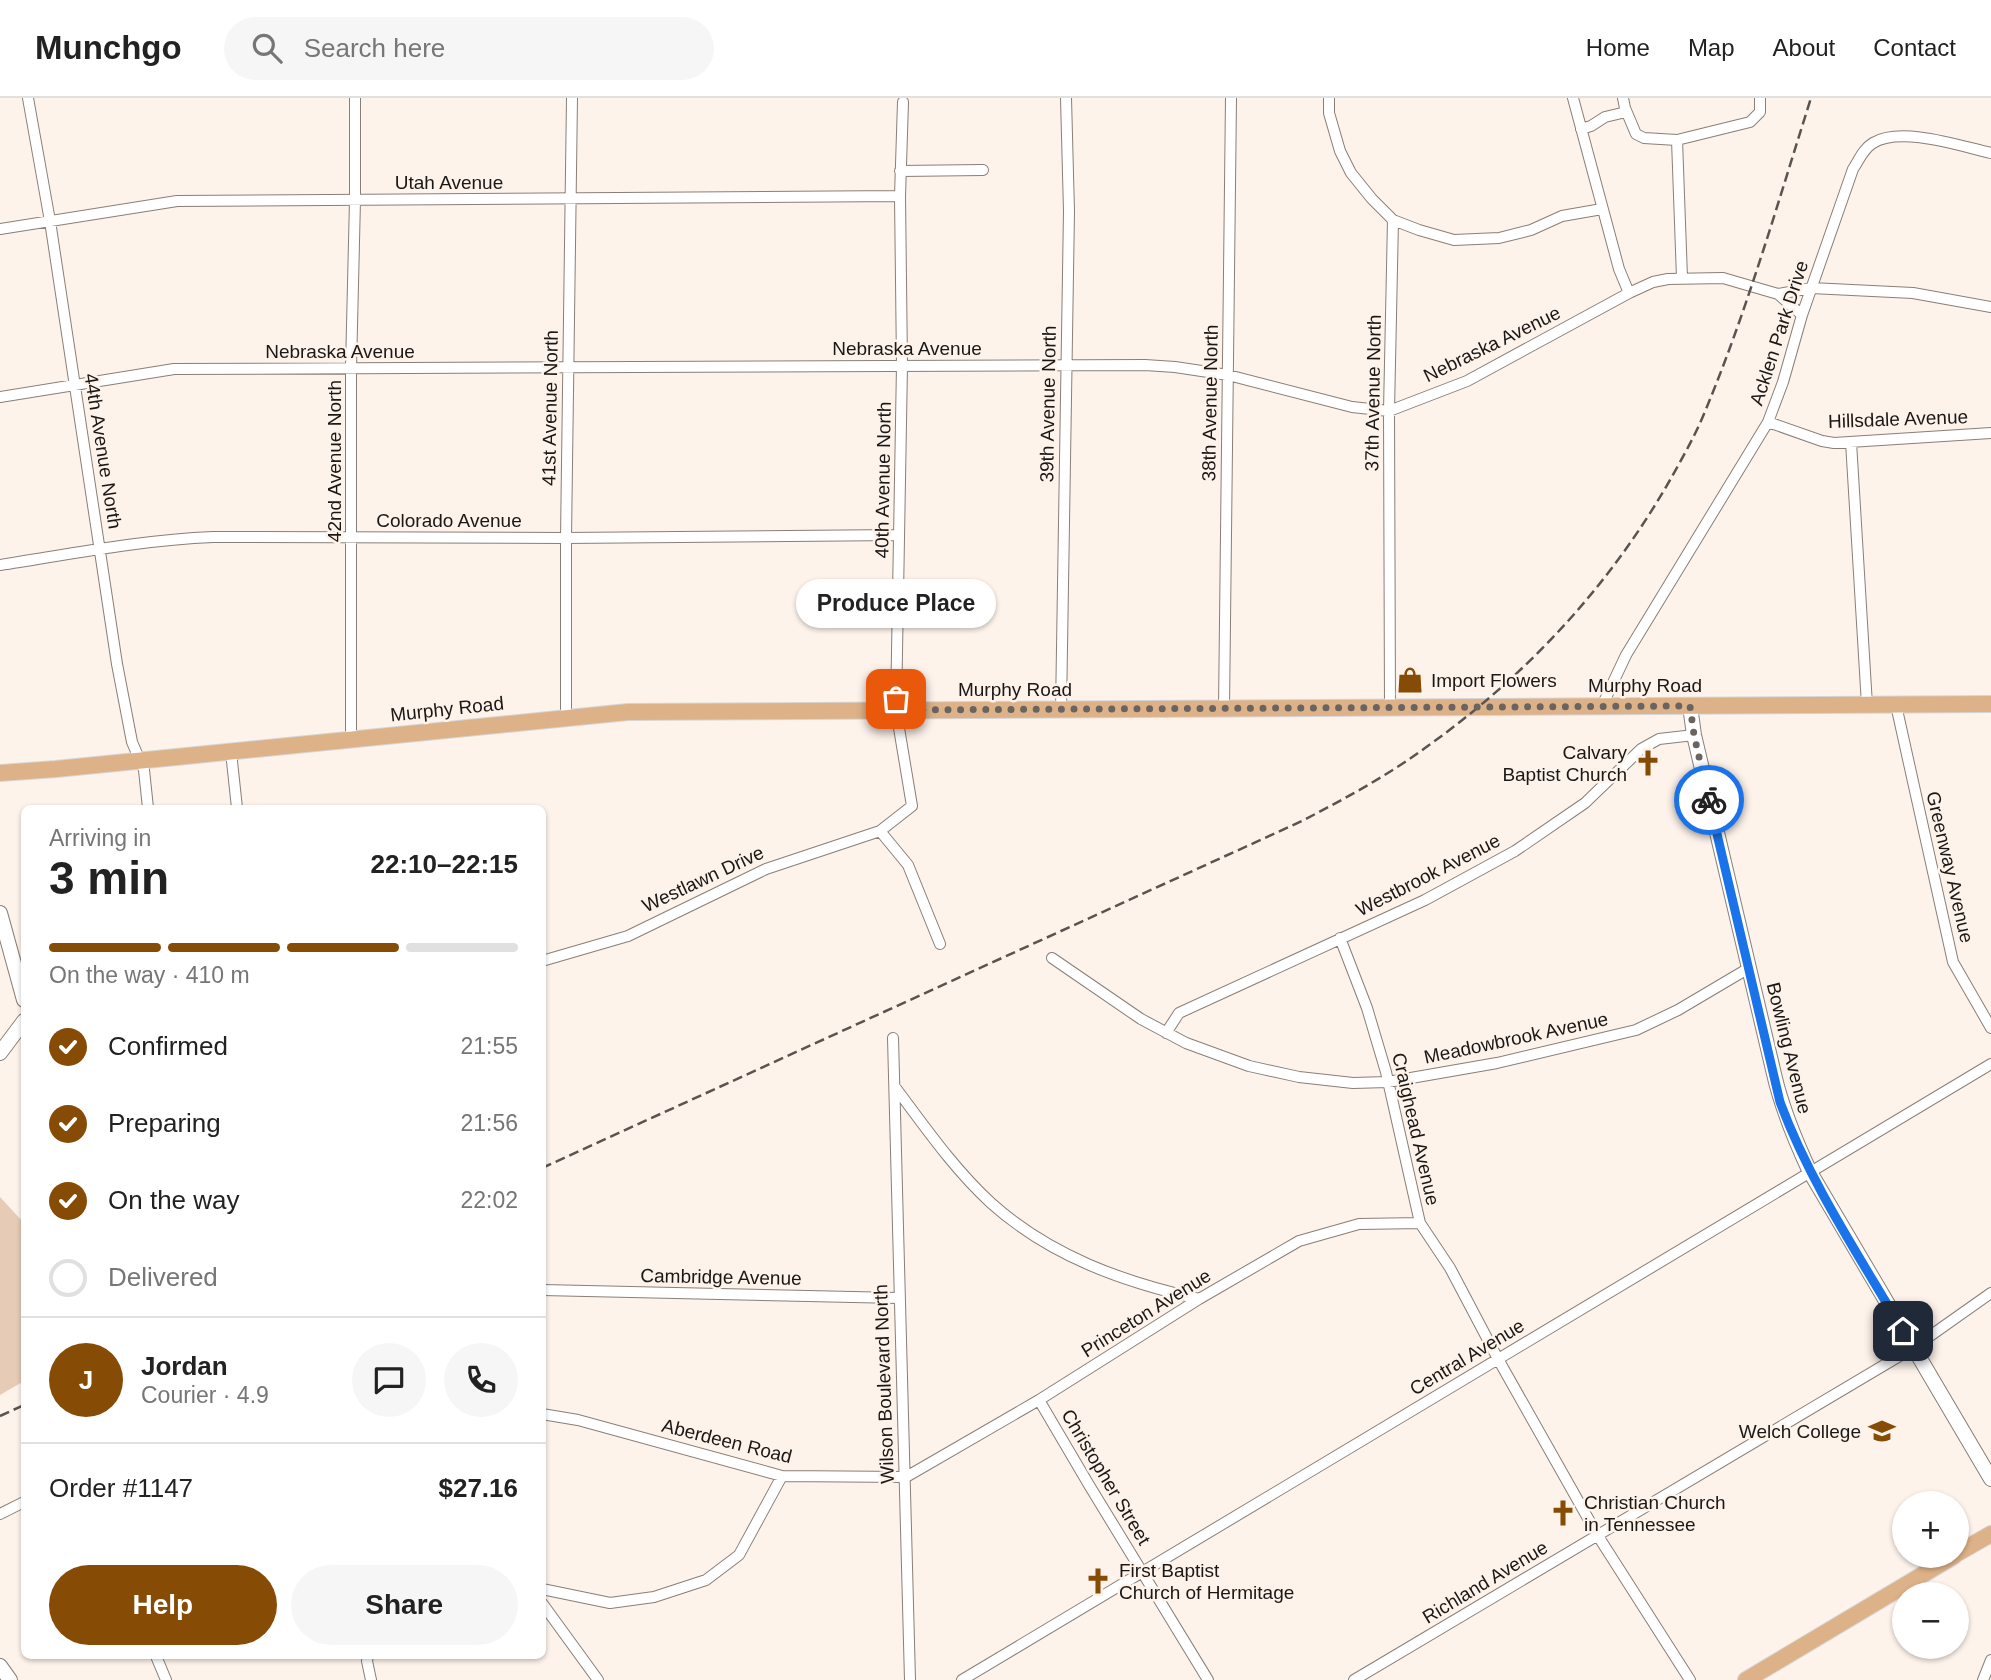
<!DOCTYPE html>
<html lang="en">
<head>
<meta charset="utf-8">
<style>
  :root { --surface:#fff; --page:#f6f6f6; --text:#222; --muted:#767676; --line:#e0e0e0; --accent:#864b04 }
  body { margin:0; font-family:Arial,sans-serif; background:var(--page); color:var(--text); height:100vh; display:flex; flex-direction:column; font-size:26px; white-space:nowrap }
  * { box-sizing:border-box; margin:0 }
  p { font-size:23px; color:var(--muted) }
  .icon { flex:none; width:38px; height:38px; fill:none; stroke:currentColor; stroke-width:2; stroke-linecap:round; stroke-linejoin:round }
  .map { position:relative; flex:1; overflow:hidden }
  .drawer { position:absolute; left:21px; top:707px; width:525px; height:854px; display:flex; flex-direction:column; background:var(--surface); border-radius:10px; box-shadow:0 2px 5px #0004 }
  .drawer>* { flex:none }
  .buttons { position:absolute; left:1892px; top:1393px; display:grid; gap:14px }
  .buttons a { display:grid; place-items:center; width:77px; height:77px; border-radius:50%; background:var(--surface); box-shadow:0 2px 5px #0004; font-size:35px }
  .pin { position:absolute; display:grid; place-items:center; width:60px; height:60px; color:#fff; margin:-30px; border-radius:14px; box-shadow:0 4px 10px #0006 }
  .courier { position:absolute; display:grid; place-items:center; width:70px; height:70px; margin:-35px; border:5px solid #1a73e8; border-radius:50%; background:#fff; color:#222; box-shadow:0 2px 9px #0007 }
  .bubble { position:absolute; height:49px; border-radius:24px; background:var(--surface); box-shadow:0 2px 5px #0004; font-size:23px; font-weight:800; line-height:49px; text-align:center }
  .overview em { font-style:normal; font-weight:800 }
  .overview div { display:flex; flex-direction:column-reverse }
  .overview { display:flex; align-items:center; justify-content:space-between; height:119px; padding:0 28px }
  h1 { font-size:46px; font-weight:800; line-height:52px }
  .bar { display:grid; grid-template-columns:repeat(4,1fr); gap:10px 7px; align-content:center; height:84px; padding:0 28px }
  .bar i { height:9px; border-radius:5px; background:var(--line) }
  .bar .active { background:var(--accent) }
  .bar p { grid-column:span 4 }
  .line { display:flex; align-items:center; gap:18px; padding:0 28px; border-top:2px solid var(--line) }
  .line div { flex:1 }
  .round { display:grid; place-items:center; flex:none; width:74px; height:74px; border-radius:37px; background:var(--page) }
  ol { padding:0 28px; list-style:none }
  li { display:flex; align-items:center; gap:21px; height:77px }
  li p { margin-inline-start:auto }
  li .icon { padding:7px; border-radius:50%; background:var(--accent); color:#fff; stroke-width:4 }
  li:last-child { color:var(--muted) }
  li i { width:38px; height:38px; border:4px solid var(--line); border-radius:50% }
  .cta { display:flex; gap:14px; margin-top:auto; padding:14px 28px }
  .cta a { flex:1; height:80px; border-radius:42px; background:var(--accent); color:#fff; font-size:28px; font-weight:800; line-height:80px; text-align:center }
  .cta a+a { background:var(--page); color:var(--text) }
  header { display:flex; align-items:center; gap:42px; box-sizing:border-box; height:98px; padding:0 35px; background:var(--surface); border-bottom:2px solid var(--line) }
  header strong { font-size:33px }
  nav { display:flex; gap:38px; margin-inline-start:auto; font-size:24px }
  .search { width:490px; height:63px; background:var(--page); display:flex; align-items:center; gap:18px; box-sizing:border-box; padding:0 24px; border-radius:38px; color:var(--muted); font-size:26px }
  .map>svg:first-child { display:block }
  .green { fill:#e6ccb7 }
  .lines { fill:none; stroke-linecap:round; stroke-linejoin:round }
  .street-casing { stroke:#887f78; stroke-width:12 }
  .secondary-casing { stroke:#887f78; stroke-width:16 }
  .primary-casing { stroke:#d6d5d5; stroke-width:18 }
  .street { stroke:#fff; stroke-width:10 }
  .secondary { stroke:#fff; stroke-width:14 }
  .primary { stroke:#ddb288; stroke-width:16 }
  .rail { stroke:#5a5451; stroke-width:2.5; stroke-dasharray:10 5; stroke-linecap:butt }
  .done { stroke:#6a6460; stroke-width:7; stroke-dasharray:0 12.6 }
  .route { stroke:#1a73e8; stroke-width:9 }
  .labels { text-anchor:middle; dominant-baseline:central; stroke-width:5; stroke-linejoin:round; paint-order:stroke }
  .street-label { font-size:19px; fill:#1b1715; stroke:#fdf3eb }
  .poi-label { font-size:19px; fill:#1b1715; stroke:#fdf3eb; text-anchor:start }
</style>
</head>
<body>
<header>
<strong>Munchgo</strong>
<div class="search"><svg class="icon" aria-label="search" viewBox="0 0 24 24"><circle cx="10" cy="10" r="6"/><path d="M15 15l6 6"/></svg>Search here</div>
<nav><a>Home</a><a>Map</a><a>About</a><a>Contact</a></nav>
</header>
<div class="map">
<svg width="1991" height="1582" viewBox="0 0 1991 1582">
  <rect width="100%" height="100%" fill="#fdf3eb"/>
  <!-- green -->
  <path class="green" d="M 0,1099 L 24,1125 L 24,1283 L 0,1297 Z"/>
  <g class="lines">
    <!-- street casing -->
    <g class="street-casing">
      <path id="street" d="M 28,0 L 50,123 L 117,566 L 132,644 L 144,672 L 148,710
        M 1329,0 L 1329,15 L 1340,53 L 1351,75 L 1372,101 L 1393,122 L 1419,132 L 1454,142 L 1499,140 L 1531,132 L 1562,118 L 1602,111
        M 1573,0 L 1619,171 L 1629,195
        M 1623,0 L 1625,10 L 1636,36 L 1644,40 L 1677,42 L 1750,24 L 1760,14 L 1760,0
        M 1581,31 L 1591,28 L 1605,19 L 1626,14
        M 1677,42 L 1682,180
        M 900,73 L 983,72
        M 0,131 L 177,103 L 900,98
        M 1778,196 L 1802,217
        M 0,299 L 174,271 L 1145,267 L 1175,269 L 1228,277 L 1352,309 L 1389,313 L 1467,283 L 1629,195 L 1653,184 L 1668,181 L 1723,180 L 1778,196 L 1811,190 L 1913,195 L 1991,209
        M 1768,324 L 1822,343 L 1834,345 L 1991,335
        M 1851,344 L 1867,607
        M 0,467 C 71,456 141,442 213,439 L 566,440 L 899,437
        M 1896,607 L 1953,864 L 1991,930
        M 1602,608 L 1626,557 L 1768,324 L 1783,284 L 1802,217 L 1853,71 C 1859,62 1863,51 1873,45 C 1901,28 1960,48 1991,55
        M 1390,609 L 1389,313 L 1393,122
        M 1224,611 L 1231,0
        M 1061,612 L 1069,113 L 1066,0
        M 566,620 L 566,440 L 572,0
        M 351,642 L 351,270 L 355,102 L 355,0
        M 231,654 L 237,710
        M 880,733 L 908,767 L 940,846
        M 1340,840 L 1367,910 L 1386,974 L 1420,1125 L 1450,1170 L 1498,1261 L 1598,1438 L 1690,1582
        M 1052,860 L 1141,921 L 1186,945 L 1249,968 L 1299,979 L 1353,985 L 1388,984 L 1497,965 L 1636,932 L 1678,912 L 1749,870
        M 542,863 L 628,838 L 766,771 L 880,733 L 912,708 L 896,612 L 902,267 L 900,98 L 903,4
        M 1166,935 L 1179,915 L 1425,802 L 1515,753 L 1585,705 L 1641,651 L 1659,641 L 1694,637
        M 893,940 L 910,1582
        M 895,989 C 925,1029 954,1071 991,1105 C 1050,1158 1123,1184 1199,1201
        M 542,1192 L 898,1200
        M 1039,1302 L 1089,1387 L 1208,1582
        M 542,1316 L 578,1322 L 782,1378 L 906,1379 L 1039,1302 L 1199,1201 L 1299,1143 L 1359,1126 L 1420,1125
        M 0,1416 L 24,1404
        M 542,1491 L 610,1505 L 654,1499 L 706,1482 L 739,1457 L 782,1378
        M 542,1505 L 598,1582
        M 156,1558 L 166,1582
        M 368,1558 L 367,1563 L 371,1582
        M 962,1582 L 1991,966
        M 1354,1582 L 1913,1250 L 1991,1195
        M 1983,1582 L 1991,1562"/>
    </g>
    <!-- secondary casing -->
    <g class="secondary-casing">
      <path id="secondary" d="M 1690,608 L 1694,637 L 1774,976 C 1782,1011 1795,1042 1810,1074 L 1991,1381
        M 0,815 L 24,902
        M 0,955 L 24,923
        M 0,1568 L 10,1582"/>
    </g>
    <!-- primary casing -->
    <g class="primary-casing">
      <path id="primary" d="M 0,675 L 56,671 L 628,614 L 1991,606
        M 1956,1456 L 1991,1436
        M 1746,1582 L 1954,1458"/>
    </g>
    <!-- street -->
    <use href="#street" class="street"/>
    <!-- secondary -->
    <use href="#secondary" class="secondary"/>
    <!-- primary -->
    <use href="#primary" class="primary"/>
    <!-- rail -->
    <path class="rail" d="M 542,1070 L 1302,723 C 1344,701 1387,678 1425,650 C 1525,579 1609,489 1670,382 C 1683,359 1696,336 1706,311 C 1748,210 1778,104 1811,0
      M 0,1318 L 24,1307"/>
  </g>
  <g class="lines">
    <!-- done -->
    <path class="done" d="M 896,601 L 896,612 L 1690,608 L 1694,637 L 1709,702"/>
    <!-- route -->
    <path class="route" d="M 1709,702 L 1780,1004 C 1810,1085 1860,1159 1903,1233"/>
  </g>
  <!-- icons -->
  <defs>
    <g id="shop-bare" transform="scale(2.1)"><path d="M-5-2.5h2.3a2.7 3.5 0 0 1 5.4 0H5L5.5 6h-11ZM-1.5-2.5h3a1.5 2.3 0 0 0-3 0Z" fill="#864b04" stroke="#fdf3eb" stroke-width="2.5" paint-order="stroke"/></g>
    <g id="church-bare" transform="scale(2.1)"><path d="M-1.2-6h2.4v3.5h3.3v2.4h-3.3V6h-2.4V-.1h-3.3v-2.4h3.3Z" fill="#864b04" stroke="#fdf3eb" stroke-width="2.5" paint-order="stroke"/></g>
    <g id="school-bare" transform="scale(2.1)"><path d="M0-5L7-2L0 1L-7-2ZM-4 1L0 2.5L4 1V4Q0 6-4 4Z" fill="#864b04" stroke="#fdf3eb" stroke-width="2.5" paint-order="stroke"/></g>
  </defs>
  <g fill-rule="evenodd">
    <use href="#shop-bare" x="1410" y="582"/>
    <use href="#church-bare" x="1648" y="665"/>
    <use href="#school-bare" x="1882" y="1333"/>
    <use href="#church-bare" x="1563" y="1415"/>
    <use href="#church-bare" x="1098" y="1483"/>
  </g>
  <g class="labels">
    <!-- street labels -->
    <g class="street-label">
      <text x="449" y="84">Utah Avenue</text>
      <text transform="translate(1779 235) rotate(-72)">Acklen Park Drive</text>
      <text transform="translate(1492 246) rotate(-26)">Nebraska Avenue</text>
      <text x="907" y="250">Nebraska Avenue</text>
      <text x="340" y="253">Nebraska Avenue</text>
      <text transform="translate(1373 295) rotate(-89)">37th Avenue North</text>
      <text transform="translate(1210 305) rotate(-89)">38th Avenue North</text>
      <text transform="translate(1048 306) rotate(-89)">39th Avenue North</text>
      <text transform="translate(550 310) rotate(-89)">41st Avenue North</text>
      <text transform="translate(1898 321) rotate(-2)">Hillsdale Avenue</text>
      <text transform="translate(103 353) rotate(81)">44th Avenue North</text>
      <text transform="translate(334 363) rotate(-90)">42nd Avenue North</text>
      <text transform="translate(883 382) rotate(-89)">40th Avenue North</text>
      <text x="449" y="422">Colorado Avenue</text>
      <text x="1645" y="587">Murphy Road</text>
      <text x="1015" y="591">Murphy Road</text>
      <text transform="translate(447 611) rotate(-6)">Murphy Road</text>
      <text transform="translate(1950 769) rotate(77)">Greenway Avenue</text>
      <text transform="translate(1428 777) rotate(-27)">Westbrook Avenue</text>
      <text transform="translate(703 781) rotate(-25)">Westlawn Drive</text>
      <text transform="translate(1516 940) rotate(-12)">Meadowbrook Avenue</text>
      <text transform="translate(1789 950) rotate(76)">Bowling Avenue</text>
      <text transform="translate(1416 1031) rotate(77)">Craighead Avenue</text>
      <text transform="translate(721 1179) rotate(1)">Cambridge Avenue</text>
      <text transform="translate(1146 1215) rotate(-32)">Princeton Avenue</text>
      <text transform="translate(1467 1259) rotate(-31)">Central Avenue</text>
      <text transform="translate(884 1286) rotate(-92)">Wilson Boulevard North</text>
      <text transform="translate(727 1343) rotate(14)">Aberdeen Road</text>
      <text transform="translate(1106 1379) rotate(59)">Christopher Street</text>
      <text transform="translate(1485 1484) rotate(-31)">Richland Avenue</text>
    </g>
    <!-- poi labels -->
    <g class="poi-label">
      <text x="1431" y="582">Import Flowers</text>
      <text x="1627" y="654" text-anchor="end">Calvary<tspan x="1627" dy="22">Baptist Church</tspan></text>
      <text x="1861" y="1333" text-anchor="end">Welch College</text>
      <text x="1584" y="1404">Christian Church<tspan x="1584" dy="22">in Tennessee</tspan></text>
      <text x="1119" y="1472">First Baptist<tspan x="1119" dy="22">Church of Hermitage</tspan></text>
    </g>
  </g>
</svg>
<div class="buttons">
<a>+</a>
<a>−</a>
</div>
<div class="pin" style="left:896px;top:601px;background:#ea580c"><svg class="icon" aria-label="bag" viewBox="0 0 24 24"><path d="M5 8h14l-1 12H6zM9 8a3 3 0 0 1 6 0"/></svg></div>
<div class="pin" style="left:1903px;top:1233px;background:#1f2937"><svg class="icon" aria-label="home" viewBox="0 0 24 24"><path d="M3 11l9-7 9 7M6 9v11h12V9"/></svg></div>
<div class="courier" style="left:1709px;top:702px"><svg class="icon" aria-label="bike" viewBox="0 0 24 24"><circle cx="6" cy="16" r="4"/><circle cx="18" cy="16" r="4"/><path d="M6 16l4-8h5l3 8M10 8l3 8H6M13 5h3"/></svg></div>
<div class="bubble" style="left:796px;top:481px;width:200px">Produce Place</div>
<section class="drawer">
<div class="overview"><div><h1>3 min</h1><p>Arriving in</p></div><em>22:10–22:15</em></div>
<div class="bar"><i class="active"></i><i class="active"></i><i class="active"></i><i></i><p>On the way · 410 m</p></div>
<ol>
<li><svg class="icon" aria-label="check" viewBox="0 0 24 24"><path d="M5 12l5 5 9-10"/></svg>Confirmed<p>21:55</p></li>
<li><svg class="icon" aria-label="check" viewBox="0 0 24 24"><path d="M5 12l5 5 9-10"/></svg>Preparing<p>21:56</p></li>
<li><svg class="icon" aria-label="check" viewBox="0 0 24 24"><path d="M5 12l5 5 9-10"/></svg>On the way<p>22:02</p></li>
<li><i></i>Delivered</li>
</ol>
<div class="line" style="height:126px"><b class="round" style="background:var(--accent);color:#fff">J</b><div><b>Jordan</b><p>Courier · 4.9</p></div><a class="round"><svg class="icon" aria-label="chat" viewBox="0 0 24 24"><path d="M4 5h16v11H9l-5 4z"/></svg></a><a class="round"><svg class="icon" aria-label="phone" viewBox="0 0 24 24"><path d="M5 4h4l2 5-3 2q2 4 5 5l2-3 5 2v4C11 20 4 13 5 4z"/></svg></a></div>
<div class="line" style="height:91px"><div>Order #1147</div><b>$27.16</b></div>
<div class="cta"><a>Help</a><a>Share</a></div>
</section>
</div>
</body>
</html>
